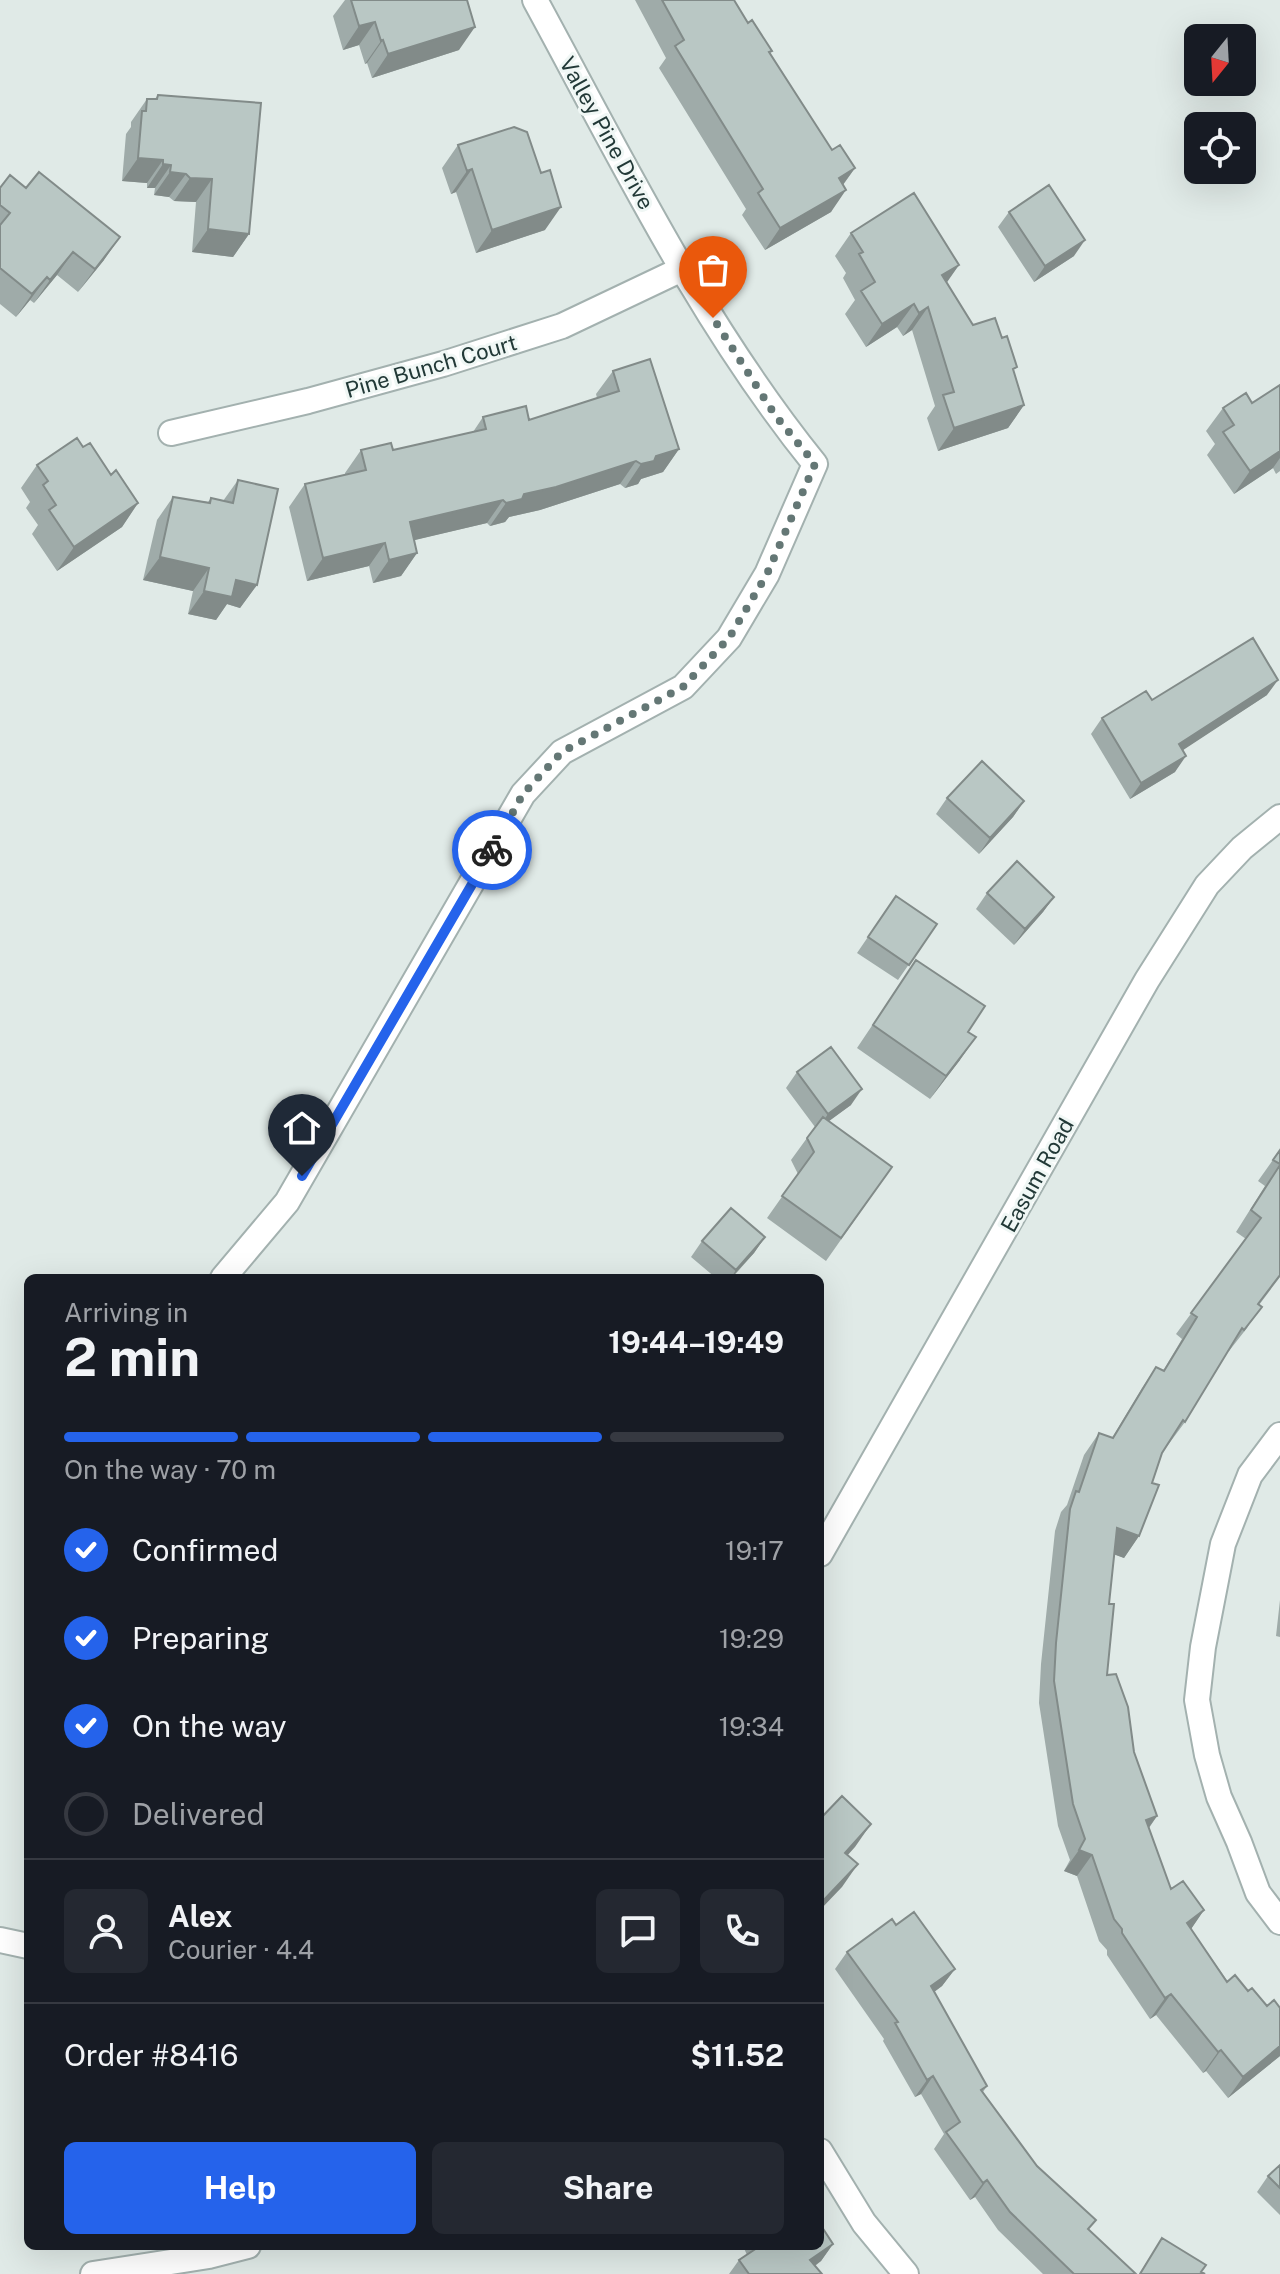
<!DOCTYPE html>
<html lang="en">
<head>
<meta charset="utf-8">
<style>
  :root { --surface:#171b24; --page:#242831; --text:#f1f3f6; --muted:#9ea1a6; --line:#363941; --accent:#2563eb }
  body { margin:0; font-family:"Public Sans",sans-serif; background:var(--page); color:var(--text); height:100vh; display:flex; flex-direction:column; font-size:30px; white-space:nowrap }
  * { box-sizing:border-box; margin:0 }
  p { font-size:26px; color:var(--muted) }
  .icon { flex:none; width:44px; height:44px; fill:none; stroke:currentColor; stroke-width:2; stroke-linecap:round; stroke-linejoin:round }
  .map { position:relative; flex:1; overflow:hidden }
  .sheet { position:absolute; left:24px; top:1274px; width:800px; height:976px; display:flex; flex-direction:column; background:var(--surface); border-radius:12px; box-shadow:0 8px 32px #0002 }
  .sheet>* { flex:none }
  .needle { width:52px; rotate:198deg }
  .tools { position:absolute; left:1184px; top:24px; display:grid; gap:16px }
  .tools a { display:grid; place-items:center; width:72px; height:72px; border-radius:12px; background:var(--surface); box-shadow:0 8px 32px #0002; font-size:40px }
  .pin { position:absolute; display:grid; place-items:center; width:68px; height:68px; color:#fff; margin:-82px -34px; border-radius:50% 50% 50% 0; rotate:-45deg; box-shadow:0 0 8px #0007 }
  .pin .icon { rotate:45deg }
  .courier { position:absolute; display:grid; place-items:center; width:80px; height:80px; margin:-40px; border:6px solid #2563eb; border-radius:50%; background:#fff; color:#222; box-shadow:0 2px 10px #0007 }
  .summary em { font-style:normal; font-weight:700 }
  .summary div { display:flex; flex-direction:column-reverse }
  .summary { display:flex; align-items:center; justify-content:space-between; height:136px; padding:0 40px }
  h1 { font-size:52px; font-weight:700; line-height:60px }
  .bar { display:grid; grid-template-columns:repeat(4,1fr); gap:12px 8px; align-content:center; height:96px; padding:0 40px }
  .bar i { height:10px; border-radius:6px; background:var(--line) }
  .bar .selected { background:var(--accent) }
  .bar p { grid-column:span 4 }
  .line { display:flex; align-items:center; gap:20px; padding:0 40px; border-top:2px solid var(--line) }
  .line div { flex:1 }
  .round { display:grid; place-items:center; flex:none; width:84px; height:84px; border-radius:12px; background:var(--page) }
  ol { padding:0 40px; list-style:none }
  li { display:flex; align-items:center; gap:24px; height:88px }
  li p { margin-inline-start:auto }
  li .icon { padding:8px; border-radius:50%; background:var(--accent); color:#fff; stroke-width:4 }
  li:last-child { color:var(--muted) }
  li i { width:44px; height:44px; border:4px solid var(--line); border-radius:50% }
  .action { display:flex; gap:16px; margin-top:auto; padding:16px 40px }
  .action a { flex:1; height:92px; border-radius:12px; background:var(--accent); color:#fff; font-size:32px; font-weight:700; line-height:92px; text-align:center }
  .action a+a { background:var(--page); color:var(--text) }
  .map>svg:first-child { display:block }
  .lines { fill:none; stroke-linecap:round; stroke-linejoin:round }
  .street-casing { stroke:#a3b1af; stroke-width:28 }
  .street { stroke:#fff; stroke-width:24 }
  .wall { fill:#9faba9 }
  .shaded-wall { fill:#828b89 }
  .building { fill:#b9c7c4; stroke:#828b89; stroke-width:2 }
  .done { stroke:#647775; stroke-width:8; stroke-dasharray:0 14.4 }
  .route { stroke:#2563eb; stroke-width:10 }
  .labels { text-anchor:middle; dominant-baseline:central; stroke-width:6; stroke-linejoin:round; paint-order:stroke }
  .street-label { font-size:22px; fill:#223937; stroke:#f0f7f5 }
</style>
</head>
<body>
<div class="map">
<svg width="1280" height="2274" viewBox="0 0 1280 2274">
  <rect width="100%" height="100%" fill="#e0eae7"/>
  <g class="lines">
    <!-- street casing -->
    <g class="street-casing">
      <path id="street" d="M 171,433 L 308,401 L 443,364 L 562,326 L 682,269
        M 223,1278 L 287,1202 L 523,794 L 562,752 L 683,687 L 729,638 L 767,574 L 815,464 C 701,323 621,158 535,0
        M 1280,1435 L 1250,1475 L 1223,1544 L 1203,1647 L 1197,1700 L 1207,1755 L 1219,1797 L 1239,1842 L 1258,1893 L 1280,1922
        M 820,1554 L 1147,980 L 1207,885 L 1242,848 L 1280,817
        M 0,1940 L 28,1946
        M 820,2151 L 864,2223 L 906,2274
        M 93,2274 L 209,2256 L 248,2246"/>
    </g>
    <!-- street -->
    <use href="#street" class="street"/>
  </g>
  <!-- wall -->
  <path class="wall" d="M 345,0 L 467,0 L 459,50 L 372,78 L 367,63 L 365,64 L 359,45 L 343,50 L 333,16 Z
    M 635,0 L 734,0 L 748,23 L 772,51 L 770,54 L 832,150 L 855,168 L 843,185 L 831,212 L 765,250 L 742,215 L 746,209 L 659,68 L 666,58 Z
    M 158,95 L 249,234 L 233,257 L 192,252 L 196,202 L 174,201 L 169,197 L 154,195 L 155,188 L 147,188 L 147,183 L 122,181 L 126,134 L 131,127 L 131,122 L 147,99 L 155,99 Z
    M 458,145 L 545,230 L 476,253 L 456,192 L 451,194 L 442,168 Z
    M 0,188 L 104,260 L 78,292 L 57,275 L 34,303 L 30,300 L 16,317 L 0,304 Z
    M 1009,212 L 1074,256 L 1034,282 L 998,227 Z
    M 851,233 L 959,265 L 946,282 L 973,325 L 1014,372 L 1024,405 L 1008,428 L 938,451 L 927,418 L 935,406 L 912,330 L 903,336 L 897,327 L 866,347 L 845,314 L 855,300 L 843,278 L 846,273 L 835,256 Z
    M 613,371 L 679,449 L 663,472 L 641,479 L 638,484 L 625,488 L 620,484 L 540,510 L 509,517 L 505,522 L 490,526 L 487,523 L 414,540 L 417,553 L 401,576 L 373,583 L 369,566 L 307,581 L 289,507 L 305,484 L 345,475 L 345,473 L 361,450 L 393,450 L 473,432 L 483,417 L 529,420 L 597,398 L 596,394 Z
    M 1280,385 L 1280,471 L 1276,474 L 1273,468 L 1234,494 L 1207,455 L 1215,444 L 1206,431 L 1223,408 L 1252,403 Z
    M 83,447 L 138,503 L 122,527 L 57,571 L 32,534 L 38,525 L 26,508 L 30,502 L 21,488 L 37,465 Z
    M 238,480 L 257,585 L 240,608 L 227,604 L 216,620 L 188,614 L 193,591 L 143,580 L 157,520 L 173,497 L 208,502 L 211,498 L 223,501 Z
    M 1267,695 L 1182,750 L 1175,772 L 1130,799 L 1091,734 L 1102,718 L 1152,700 Z
    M 947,798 L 1024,801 L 1013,817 L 979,854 L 936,814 Z
    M 987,893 L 1054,897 L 1043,912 L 1014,945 L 976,909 Z
    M 896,896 L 937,924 L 898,980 L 857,953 Z
    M 916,960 L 960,1060 L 930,1099 L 857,1048 Z
    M 797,1072 L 851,1105 L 828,1121 L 892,1167 L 826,1261 L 767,1218 L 798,1174 L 791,1160 L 815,1127 L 786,1088 Z
    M 1280,1150 L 1280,1277 L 1259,1305 L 1247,1328 L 1229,1351 L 1228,1350 L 1185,1422 L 1162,1453 L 1152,1483 L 1139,1536 L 1124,1558 L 1114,1554 L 1109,1604 L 1107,1675 L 1157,1816 L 1149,1828 L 1171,1889 L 1204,1910 L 1191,1929 L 1280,2056 L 1228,2098 L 1206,2071 L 1203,2073 L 1156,2015 L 1150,2019 L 1107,1955 L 1107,1950 L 1099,1941 L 1077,1876 L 1064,1871 L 1070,1860 L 1058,1826 L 1039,1703 L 1041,1664 L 1055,1531 L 1061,1512 L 1067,1505 L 1084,1455 L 1099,1433 L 1112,1438 L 1142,1388 L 1156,1367 L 1163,1371 L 1182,1339 L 1176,1334 L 1246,1239 L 1236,1232 L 1265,1186 L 1258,1181 Z
    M 765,1237 L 754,1253 L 732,1278 L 716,1278 L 691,1257 L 702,1241 Z
    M 1280,1600 L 1280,1637 L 1276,1636 Z
    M 896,1925 L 955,1969 L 942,1986 L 934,1992 L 987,2086 L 983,2092 L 1037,2166 L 1089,2230 L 1136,2274 L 1043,2274 L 998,2230 L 975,2197 L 970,2200 L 934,2149 L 944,2134 L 921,2094 L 915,2097 L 883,2041 L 884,2039 L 835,1969 L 847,1952 Z
    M 1280,2165 L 1280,2215 L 1257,2192 L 1268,2176 Z
    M 1162,2238 L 1201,2272 L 1205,2274 L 1139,2274 Z
    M 833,2244 L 821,2261 L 815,2266 L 822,2274 L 729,2274 L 739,2260 L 747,2255 L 743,2246 L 820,2246 Z"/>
  <!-- shaded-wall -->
  <path class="shaded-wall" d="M 375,22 L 359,45 L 343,50 L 359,26 Z
    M 475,27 L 459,50 L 372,78 L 388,54 Z
    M 383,40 L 367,63 L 365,64 L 381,41 Z
    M 138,158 L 163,160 L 147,183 L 122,181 Z
    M 163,164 L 171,165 L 155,188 L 147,188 Z
    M 855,168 L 839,190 L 839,178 Z
    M 472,169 L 456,192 L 451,194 L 467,171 Z
    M 170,172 L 186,174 L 169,197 L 154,195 Z
    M 190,178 L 212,179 L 196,202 L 174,201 Z
    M 846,190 L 831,212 L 765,250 L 780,228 Z
    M 561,207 L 545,230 L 476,253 L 492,230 Z
    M 208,229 L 249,234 L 233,257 L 192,252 Z
    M 120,237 L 104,260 L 78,292 L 95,269 Z
    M 1085,240 L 1074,256 L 1034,282 L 1045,266 Z
    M 73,252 L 57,275 L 34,303 L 50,280 Z
    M 959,265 L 943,288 L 942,275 Z
    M 47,277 L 30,300 L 16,317 L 32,294 Z
    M 914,304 L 897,327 L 866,347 L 882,324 Z
    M 928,307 L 912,330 L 903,336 L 919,313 Z
    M 1024,405 L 1008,428 L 938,451 L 954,428 Z
    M 679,449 L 663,472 L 641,479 L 638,484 L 625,488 L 641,464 L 656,456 Z
    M 1280,451 L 1280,458 L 1273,468 L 1234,494 L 1250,471 Z
    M 636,461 L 620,484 L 540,510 L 509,517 L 505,522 L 490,526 L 506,503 L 524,494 Z
    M 503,500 L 487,523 L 394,545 L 410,522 Z
    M 138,503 L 122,527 L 57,571 L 74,547 Z
    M 385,543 L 369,566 L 307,581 L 323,558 Z
    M 417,553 L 401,576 L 373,583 L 389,560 Z
    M 160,557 L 209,568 L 193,591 L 143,580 Z
    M 236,580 L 257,585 L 240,608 L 227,604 L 216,620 L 188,614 L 204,591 Z
    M 1278,680 L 1267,695 L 1168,760 L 1179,744 Z
    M 1186,756 L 1175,772 L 1130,799 L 1141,783 Z
    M 1024,801 L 1013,817 L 979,854 L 990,838 Z
    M 1054,897 L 1043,912 L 1014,945 L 1025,929 Z
    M 976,1037 L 960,1060 L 930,1099 L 946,1076 Z
    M 862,1089 L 851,1105 L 817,1130 L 828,1114 Z
    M 765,1237 L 754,1253 L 731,1278 L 736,1270 Z
    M 1117,1528 L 1139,1536 L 1124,1558 L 1102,1550 Z
    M 1157,1816 L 1142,1837 L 1146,1820 Z
    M 871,1824 L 855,1847 L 829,1876 L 845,1853 Z
    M 1079,1850 L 1092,1855 L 1077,1876 L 1064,1871 Z
    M 858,1864 L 842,1887 L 820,1910 L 820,1904 Z
    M 1204,1910 L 1189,1932 L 1187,1923 Z
    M 955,1969 L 942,1986 L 918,2004 L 931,1986 Z
    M 1171,1994 L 1156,2015 L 1150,2019 L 1165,1998 Z
    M 1280,2046 L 1280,2056 L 1228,2098 L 1243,2077 Z
    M 1221,2050 L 1206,2071 L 1203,2073 L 1218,2052 Z
    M 933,2076 L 921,2094 L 915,2097 L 927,2080 Z
    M 987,2180 L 975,2197 L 970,2200 L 983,2183 Z
    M 833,2244 L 821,2261 L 803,2274 L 810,2260 Z"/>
  <!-- building -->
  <path class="building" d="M 351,0 L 467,0 L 475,27 L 388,54 L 383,40 L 381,41 L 375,22 L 359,26 Z
    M 662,0 L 734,0 L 748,23 L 752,20 L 772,51 L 769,52 L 832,150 L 840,145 L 855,168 L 839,178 L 846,190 L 780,228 L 758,193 L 763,189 L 675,46 L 684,40 Z
    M 158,95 L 261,103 L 249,234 L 208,229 L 212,179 L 190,178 L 186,174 L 170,172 L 171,165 L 163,164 L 163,160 L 138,158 L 142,111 L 146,111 L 147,99 L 157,99 Z
    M 514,127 L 527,132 L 541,173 L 550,170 L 561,207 L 492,230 L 472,169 L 467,171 L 458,145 Z
    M 39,172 L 120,237 L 95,269 L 73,252 L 50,280 L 47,277 L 32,294 L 0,268 L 0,225 L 10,213 L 0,205 L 0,188 L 10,175 L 26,188 Z
    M 1049,185 L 1085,240 L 1045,266 L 1009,212 Z
    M 914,193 L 959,265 L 942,275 L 973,325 L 995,318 L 1002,338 L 1007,336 L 1017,367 L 1013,369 L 1024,405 L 954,428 L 943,395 L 954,392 L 928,307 L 919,313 L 914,304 L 882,324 L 861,291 L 875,282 L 859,254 L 863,252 L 851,233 Z
    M 650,359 L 679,449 L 656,456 L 654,461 L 641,464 L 636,461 L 556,487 L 524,494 L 522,499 L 506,503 L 503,500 L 410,522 L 417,553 L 389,560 L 385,543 L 323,558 L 305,484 L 366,470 L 361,450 L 391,443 L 393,450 L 486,429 L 483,417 L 526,406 L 529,420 L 619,391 L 613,371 Z
    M 1280,385 L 1280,451 L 1250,471 L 1223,432 L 1234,425 L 1223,408 L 1246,393 L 1252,403 Z
    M 77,438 L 83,447 L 90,443 L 111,475 L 116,470 L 138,503 L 74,547 L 49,510 L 56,505 L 43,485 L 48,481 L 37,465 Z
    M 238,480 L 278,489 L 257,585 L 236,580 L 232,597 L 204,591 L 209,568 L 160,557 L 173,497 L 210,503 L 211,498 L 233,503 Z
    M 1253,638 L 1278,680 L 1179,744 L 1186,756 L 1141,783 L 1102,718 L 1146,691 L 1152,700 Z
    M 982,761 L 1024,801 L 990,838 L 947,798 Z
    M 1017,861 L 1054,897 L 1025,929 L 987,893 Z
    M 896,896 L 937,924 L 909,965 L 868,937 Z
    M 916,960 L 985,1006 L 968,1032 L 976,1037 L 946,1076 L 873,1025 Z
    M 831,1047 L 862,1089 L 828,1114 L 797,1072 Z
    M 823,1117 L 892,1167 L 841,1238 L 782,1196 L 814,1152 L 807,1138 Z
    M 1280,1150 L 1280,1164 L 1273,1160 Z
    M 1280,1165 L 1280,1275 L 1258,1304 L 1262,1307 L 1244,1330 L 1242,1328 L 1185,1422 L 1183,1420 L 1162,1453 L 1152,1483 L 1159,1485 L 1139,1536 L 1117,1528 L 1109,1604 L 1114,1604 L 1107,1675 L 1116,1674 L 1128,1707 L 1134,1752 L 1157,1816 L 1146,1820 L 1171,1889 L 1183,1881 L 1204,1910 L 1187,1923 L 1227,1982 L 1235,1975 L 1248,1991 L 1252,1988 L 1267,2006 L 1274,2000 L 1280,2008 L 1280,2046 L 1243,2077 L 1221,2050 L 1218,2052 L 1171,1994 L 1165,1998 L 1122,1933 L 1122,1929 L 1114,1919 L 1092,1855 L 1079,1850 L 1085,1839 L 1073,1804 L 1054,1681 L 1056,1643 L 1070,1509 L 1076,1491 L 1079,1492 L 1099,1433 L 1113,1438 L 1156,1367 L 1164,1371 L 1197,1317 L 1191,1313 L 1261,1218 L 1251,1210 Z
    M 731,1208 L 765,1237 L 736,1270 L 702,1241 Z
    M 842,1796 L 871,1824 L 845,1853 L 858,1864 L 820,1904 L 820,1819 Z
    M 914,1912 L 955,1969 L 931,1986 L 987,2086 L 981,2090 L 1037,2166 L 1096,2220 L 1088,2229 L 1136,2274 L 1074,2274 L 1010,2212 L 987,2180 L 983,2183 L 946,2132 L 960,2122 L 933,2076 L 927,2080 L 895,2023 L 898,2022 L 847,1952 L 892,1919 L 896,1925 Z
    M 1280,2165 L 1280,2188 L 1268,2176 Z
    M 820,2224 L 833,2244 L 810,2260 L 822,2274 L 749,2274 L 739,2260 L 760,2246 L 820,2246 Z
    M 1162,2238 L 1206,2265 L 1201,2272 L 1205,2274 L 1140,2274 Z"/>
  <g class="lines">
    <!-- done -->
    <path class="done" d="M 492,850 L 523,794 L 562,752 L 683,687 L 729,638 L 767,574 L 815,464 L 775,415 L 713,318"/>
    <!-- route -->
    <path class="route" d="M 302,1176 L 492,850"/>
  </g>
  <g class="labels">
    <!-- street labels -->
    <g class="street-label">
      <text transform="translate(607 133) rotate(61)">Valley Pine Drive</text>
      <text transform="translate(431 366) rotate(-16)">Pine Bunch Court</text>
      <text transform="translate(1037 1175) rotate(-61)">Easum Road</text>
    </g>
  </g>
</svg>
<div class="tools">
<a><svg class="needle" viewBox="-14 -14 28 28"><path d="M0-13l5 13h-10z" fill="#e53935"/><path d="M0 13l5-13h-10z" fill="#9ea1a6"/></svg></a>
<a><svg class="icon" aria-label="locate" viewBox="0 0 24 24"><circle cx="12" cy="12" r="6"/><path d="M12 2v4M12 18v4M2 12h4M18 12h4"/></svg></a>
</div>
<div class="pin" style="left:713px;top:318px;background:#ea580c"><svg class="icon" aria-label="bag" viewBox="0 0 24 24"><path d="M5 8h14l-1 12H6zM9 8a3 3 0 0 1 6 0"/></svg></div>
<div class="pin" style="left:302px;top:1176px;background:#1f2937"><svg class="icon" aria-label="home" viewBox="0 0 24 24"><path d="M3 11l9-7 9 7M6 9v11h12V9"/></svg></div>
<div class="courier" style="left:492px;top:850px"><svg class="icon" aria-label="bike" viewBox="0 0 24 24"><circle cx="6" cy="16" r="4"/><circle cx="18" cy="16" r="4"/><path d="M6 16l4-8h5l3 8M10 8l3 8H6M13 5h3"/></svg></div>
<section class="sheet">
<div class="summary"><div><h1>2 min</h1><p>Arriving in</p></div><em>19:44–19:49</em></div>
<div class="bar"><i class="selected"></i><i class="selected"></i><i class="selected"></i><i></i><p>On the way · 70 m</p></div>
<ol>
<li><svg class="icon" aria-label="check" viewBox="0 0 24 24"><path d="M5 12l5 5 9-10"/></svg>Confirmed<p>19:17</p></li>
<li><svg class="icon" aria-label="check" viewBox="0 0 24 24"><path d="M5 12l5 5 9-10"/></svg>Preparing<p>19:29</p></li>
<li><svg class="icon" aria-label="check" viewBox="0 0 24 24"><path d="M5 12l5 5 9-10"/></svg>On the way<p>19:34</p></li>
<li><i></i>Delivered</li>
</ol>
<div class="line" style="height:144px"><a class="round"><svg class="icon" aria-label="person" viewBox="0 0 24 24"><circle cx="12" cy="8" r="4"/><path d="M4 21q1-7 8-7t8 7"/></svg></a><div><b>Alex</b><p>Courier · 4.4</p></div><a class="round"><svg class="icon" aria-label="chat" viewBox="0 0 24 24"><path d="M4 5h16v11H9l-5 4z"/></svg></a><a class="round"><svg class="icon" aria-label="phone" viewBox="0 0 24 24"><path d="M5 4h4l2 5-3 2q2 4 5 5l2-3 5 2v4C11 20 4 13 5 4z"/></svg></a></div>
<div class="line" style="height:104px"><div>Order #8416</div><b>$11.52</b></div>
<div class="action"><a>Help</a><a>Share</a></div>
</section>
</div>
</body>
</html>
